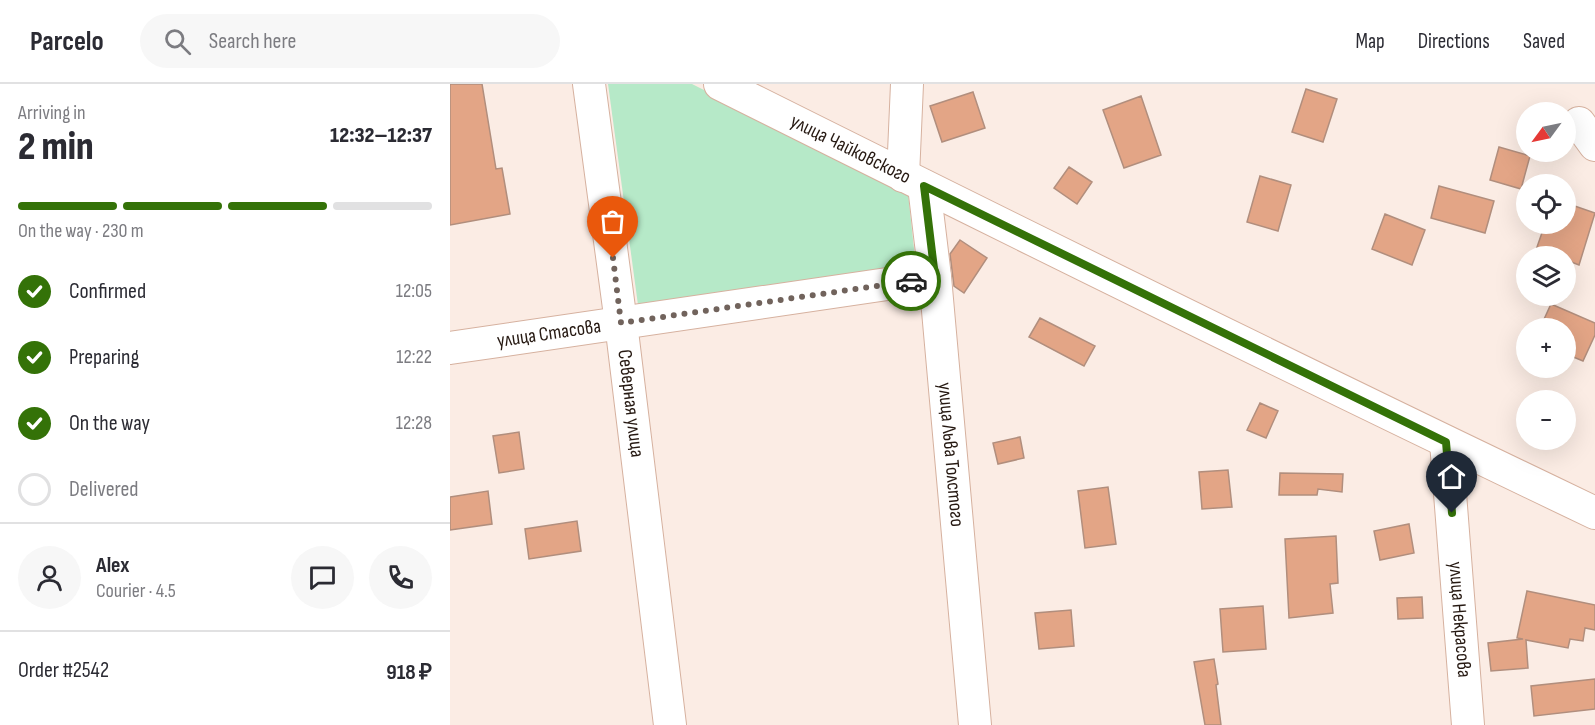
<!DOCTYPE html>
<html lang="en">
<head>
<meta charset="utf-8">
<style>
  :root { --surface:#fff; --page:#f7f7f7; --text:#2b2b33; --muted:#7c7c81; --line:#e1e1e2; --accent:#347208 }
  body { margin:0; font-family:"Sofia Sans Condensed",sans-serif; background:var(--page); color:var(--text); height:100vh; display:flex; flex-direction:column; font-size:22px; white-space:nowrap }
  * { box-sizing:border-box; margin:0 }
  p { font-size:20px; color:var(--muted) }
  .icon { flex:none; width:33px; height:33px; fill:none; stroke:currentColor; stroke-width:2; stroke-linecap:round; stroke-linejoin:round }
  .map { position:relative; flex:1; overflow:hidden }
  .sheet { display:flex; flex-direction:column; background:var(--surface); width:450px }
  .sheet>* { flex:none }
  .needle { width:39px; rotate:237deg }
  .fabs { position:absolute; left:1066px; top:18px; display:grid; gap:12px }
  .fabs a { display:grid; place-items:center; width:60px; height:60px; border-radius:50%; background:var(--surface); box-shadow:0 6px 24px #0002; font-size:30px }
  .pin { position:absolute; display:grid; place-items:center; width:51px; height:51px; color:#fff; margin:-62px -26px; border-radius:50% 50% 50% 0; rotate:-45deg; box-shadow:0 0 6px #0007 }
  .pin .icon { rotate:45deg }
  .courier { position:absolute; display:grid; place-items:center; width:60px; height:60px; margin:-30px; border:4px solid #347208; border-radius:50%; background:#fff; color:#222; box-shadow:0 2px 8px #0007 }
  .headline em { font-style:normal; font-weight:800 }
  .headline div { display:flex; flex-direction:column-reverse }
  .headline { display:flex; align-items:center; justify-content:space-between; height:102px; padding:0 18px }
  h1 { font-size:39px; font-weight:800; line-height:45px }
  .bar { display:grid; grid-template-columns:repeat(4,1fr); gap:9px 6px; align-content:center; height:72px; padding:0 18px }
  .bar i { height:8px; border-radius:4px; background:var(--line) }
  .bar .selected { background:var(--accent) }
  .bar p { grid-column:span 4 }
  .line { display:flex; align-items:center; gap:15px; padding:0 18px; border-top:2px solid var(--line) }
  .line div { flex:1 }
  .round { display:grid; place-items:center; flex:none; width:63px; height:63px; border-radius:32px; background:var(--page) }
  ol { padding:0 18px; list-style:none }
  li { display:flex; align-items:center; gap:18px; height:66px }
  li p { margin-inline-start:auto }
  li .icon { padding:6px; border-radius:50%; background:var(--accent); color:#fff; stroke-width:4 }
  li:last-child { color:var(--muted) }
  li i { width:33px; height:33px; border:3px solid var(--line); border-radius:50% }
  header { display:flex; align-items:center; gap:36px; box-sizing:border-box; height:84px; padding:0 30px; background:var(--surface); border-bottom:2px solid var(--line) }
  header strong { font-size:28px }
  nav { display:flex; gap:33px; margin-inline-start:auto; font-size:21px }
  .search { width:420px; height:54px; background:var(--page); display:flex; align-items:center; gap:15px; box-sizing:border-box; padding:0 21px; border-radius:33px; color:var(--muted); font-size:22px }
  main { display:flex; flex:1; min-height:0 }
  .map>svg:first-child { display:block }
  .green { fill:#b6e9c8 }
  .building { fill:#e3a586; stroke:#b18e7d; stroke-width:1.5 }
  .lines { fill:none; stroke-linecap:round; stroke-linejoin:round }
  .minor-casing { stroke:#d6b19f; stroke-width:34 }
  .minor { stroke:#fff; stroke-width:32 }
  .done { stroke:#71635c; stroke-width:6; stroke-dasharray:0 10.8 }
  .route { stroke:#347208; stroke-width:8 }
  .labels { text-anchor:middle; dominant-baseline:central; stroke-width:5; stroke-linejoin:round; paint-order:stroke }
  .street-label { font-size:20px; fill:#261912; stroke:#fbece4 }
</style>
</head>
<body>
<header>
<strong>Parcelo</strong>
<div class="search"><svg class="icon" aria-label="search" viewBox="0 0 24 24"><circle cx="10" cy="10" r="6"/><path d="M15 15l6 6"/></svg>Search here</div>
<nav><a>Map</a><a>Directions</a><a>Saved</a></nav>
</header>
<main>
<section class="sheet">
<div class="headline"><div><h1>2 min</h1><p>Arriving in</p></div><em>12:32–12:37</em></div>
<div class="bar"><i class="selected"></i><i class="selected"></i><i class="selected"></i><i></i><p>On the way · 230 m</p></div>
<ol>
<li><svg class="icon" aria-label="check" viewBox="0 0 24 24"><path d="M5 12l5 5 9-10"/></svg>Confirmed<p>12:05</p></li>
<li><svg class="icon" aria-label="check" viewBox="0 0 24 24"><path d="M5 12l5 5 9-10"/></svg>Preparing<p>12:22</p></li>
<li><svg class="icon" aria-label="check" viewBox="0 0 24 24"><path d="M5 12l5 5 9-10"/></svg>On the way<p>12:28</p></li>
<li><i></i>Delivered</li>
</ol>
<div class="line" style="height:108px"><a class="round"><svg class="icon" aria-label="person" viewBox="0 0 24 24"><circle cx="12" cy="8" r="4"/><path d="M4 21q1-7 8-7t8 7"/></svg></a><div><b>Alex</b><p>Courier · 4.5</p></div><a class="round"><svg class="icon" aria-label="chat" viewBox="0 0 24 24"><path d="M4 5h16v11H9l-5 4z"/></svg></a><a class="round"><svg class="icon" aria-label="phone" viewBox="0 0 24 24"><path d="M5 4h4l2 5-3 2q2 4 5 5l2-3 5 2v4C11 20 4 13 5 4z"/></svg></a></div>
<div class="line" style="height:78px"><div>Order #2542</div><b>918 ₽</b></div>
</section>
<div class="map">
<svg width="1145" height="641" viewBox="0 0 1145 641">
  <rect width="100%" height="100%" fill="#fbece4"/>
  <!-- green -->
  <path class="green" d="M 158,0 L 242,0 L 458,109 L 466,183 L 188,221 Z"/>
  <!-- building -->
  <path class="building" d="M 0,0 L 32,0 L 46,85 L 52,84 L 60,130 L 0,141 Z
    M 856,5 L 887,15 L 873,58 L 842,48 Z
    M 523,8 L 535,44 L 492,58 L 480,22 Z
    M 691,12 L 711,71 L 674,84 L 653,26 Z
    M 1049,63 L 1080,72 L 1071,105 L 1040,96 Z
    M 619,83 L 642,98 L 627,120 L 604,104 Z
    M 810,92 L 841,101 L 828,147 L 797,138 Z
    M 989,102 L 1044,117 L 1035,149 L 981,134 Z
    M 1116,119 L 1145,129 L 1129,181 L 1116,176 L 1116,172 L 1105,172 L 1086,166 L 1095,140 L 1116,140 Z
    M 935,130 L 975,146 L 962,181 L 922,165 Z
    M 510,156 L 537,174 L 514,209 L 504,202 L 500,170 Z
    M 1101,220 L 1145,239 L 1145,251 L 1133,277 L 1116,270 L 1116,244 L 1090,244 Z
    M 590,234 L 645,262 L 634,282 L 579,253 Z
    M 810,319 L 828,327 L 816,354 L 797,346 Z
    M 69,348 L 74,385 L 49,389 L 43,352 Z
    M 570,353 L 574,374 L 548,380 L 543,359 Z
    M 778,386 L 782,423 L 752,425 L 749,388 Z
    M 830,389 L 893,390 L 892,408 L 868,405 L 867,411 L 829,411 Z
    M 658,403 L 666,460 L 635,464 L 628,407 Z
    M 38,407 L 42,440 L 0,446 L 0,413 Z
    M 127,437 L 131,467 L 79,475 L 75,445 Z
    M 959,440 L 964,469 L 930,476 L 924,447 Z
    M 886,452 L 888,499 L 880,500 L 883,529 L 839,534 L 835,455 Z
    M 1077,507 L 1145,521 L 1145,546 L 1135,544 L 1133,557 L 1120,555 L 1118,564 L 1076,556 L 1078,584 L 1041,587 L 1038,559 L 1073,555 L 1067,554 Z
    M 972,513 L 973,534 L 948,535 L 947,514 Z
    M 813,522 L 816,565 L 773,568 L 770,525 Z
    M 621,526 L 624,562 L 589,565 L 585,529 Z
    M 764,575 L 768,600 L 766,601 L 771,641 L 755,641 L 744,578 Z
    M 1145,595 L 1145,625 L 1084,632 L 1081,602 Z"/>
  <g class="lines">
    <!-- minor casing -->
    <g class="minor-casing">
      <g id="minor">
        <path id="s1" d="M 139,0 L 171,239 L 220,641"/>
        <path id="s2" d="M 270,0 C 560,145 852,289 1145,429"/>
        <path d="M 1129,39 L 1145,61"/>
        <path d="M 453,92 L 457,0"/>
        <path id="s3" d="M 474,102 L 485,193 L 525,641"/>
        <path id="s4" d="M 0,264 L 485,193"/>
        <path id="s5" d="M 996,358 L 1018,641"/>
      </g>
    </g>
    <!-- minor -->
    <use href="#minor" class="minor"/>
  </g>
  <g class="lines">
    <!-- done -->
    <path class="done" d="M 163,174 L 171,239 L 461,197"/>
    <!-- route -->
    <path class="route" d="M 461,197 L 485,193 L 474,102 L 996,358 L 1002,429"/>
  </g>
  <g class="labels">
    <!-- street labels -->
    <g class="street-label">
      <text stroke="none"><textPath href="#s2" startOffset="146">улица Чайковского</textPath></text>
      <text stroke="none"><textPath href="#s4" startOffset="100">улица Стасова</textPath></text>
      <text stroke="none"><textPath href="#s1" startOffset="322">Северная улица</textPath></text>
      <text stroke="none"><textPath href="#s3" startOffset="270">улица Льва Толстого</textPath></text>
      <text stroke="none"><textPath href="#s5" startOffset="178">улица Некрасова</textPath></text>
    </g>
  </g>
</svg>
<div class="fabs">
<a><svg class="needle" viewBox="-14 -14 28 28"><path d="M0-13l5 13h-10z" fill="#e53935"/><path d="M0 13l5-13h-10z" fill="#7c7c81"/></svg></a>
<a><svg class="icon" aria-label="locate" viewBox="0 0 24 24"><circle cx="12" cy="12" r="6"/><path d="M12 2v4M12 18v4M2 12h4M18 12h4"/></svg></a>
<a><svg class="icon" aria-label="layers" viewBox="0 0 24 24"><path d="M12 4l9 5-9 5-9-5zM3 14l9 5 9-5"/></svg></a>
<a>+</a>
<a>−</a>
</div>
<div class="pin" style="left:163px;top:174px;background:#ea580c"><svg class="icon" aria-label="bag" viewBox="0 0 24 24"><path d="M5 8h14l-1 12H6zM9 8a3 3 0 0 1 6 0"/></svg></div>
<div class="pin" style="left:1002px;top:429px;background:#1f2937"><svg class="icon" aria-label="home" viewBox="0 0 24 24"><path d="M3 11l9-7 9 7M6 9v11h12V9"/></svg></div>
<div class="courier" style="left:461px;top:197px"><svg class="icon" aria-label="car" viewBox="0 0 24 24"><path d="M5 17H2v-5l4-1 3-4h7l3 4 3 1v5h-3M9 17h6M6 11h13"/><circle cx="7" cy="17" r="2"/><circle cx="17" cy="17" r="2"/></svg></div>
</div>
</main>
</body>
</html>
